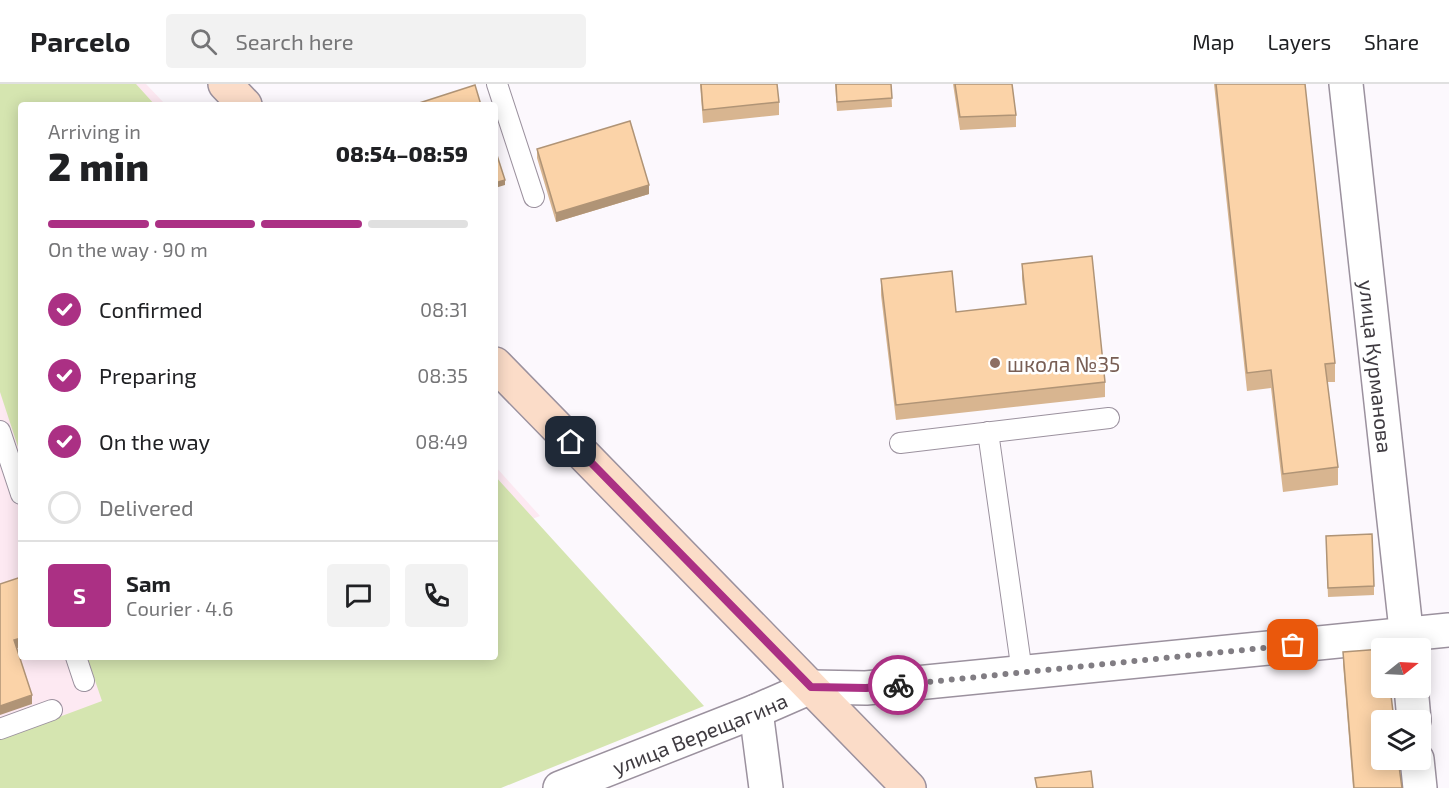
<!DOCTYPE html>
<html lang="en">
<head>
<meta charset="utf-8">
<style>
  :root { --surface:#fff; --page:#f2f2f2; --text:#202124; --muted:#757577; --line:#e0e0e0; --accent:#ab3084 }
  body { margin:0; font-family:"Exo 2",sans-serif; background:var(--page); color:var(--text); height:100vh; display:flex; flex-direction:column; font-size:22px; white-space:nowrap }
  * { box-sizing:border-box; margin:0 }
  p { font-size:20px; color:var(--muted) }
  .icon { flex:none; width:33px; height:33px; fill:none; stroke:currentColor; stroke-width:2; stroke-linecap:round; stroke-linejoin:round }
  .map { position:relative; flex:1; overflow:hidden }
  .drawer { position:absolute; left:18px; top:18px; width:480px; height:558px; display:flex; flex-direction:column; background:var(--surface); border-radius:6px; box-shadow:0 3px 15px #0003 }
  .drawer>* { flex:none }
  .needle { width:39px; rotate:72deg }
  .tools { position:absolute; left:1371px; top:554px; display:grid; gap:12px }
  .tools a { display:grid; place-items:center; width:60px; height:60px; border-radius:6px; background:var(--surface); box-shadow:0 3px 15px #0003; font-size:30px }
  .pin { position:absolute; display:grid; place-items:center; width:51px; height:51px; color:#fff; margin:-26px; border-radius:12px; box-shadow:0 3px 9px #0006 }
  .courier { position:absolute; display:grid; place-items:center; width:60px; height:60px; margin:-30px; border:4px solid #ab3084; border-radius:50%; background:#fff; color:#222; box-shadow:0 2px 8px #0007 }
  .head em { font-style:normal; font-weight:800 }
  .head div { display:flex; flex-direction:column-reverse }
  .head { display:flex; align-items:center; justify-content:space-between; height:102px; padding:0 30px }
  h1 { font-size:39px; font-weight:800; line-height:45px }
  .bar { display:grid; grid-template-columns:repeat(4,1fr); gap:9px 6px; align-content:center; height:72px; padding:0 30px }
  .bar i { height:8px; border-radius:4px; background:var(--line) }
  .bar .active { background:var(--accent) }
  .bar p { grid-column:span 4 }
  .line { display:flex; align-items:center; gap:15px; padding:0 30px; border-top:2px solid var(--line) }
  .line div { flex:1 }
  .round { display:grid; place-items:center; flex:none; width:63px; height:63px; border-radius:6px; background:var(--page) }
  ol { padding:0 30px; list-style:none }
  li { display:flex; align-items:center; gap:18px; height:66px }
  li p { margin-inline-start:auto }
  li .icon { padding:6px; border-radius:50%; background:var(--accent); color:#fff; stroke-width:4 }
  li:last-child { color:var(--muted) }
  li i { width:33px; height:33px; border:3px solid var(--line); border-radius:50% }
  header { display:flex; align-items:center; gap:36px; box-sizing:border-box; height:84px; padding:0 30px; background:var(--surface); border-bottom:2px solid var(--line) }
  header strong { font-size:28px }
  nav { display:flex; gap:33px; margin-inline-start:auto; font-size:21px }
  .search { width:420px; height:54px; background:var(--page); display:flex; align-items:center; gap:15px; box-sizing:border-box; padding:0 21px; border-radius:6px; color:var(--muted); font-size:22px }
  .map>svg:first-child { display:block }
  .medical { fill:#fde9f2 }
  .green { fill:#d5e5b0 }
  .lines { fill:none; stroke-linecap:round; stroke-linejoin:round }
  .lane-casing { stroke:#9b919e; stroke-width:22 }
  .street-casing { stroke:#9b919e; stroke-width:36 }
  .secondary-casing { stroke:#9b919e; stroke-width:36 }
  .lane { stroke:#fff; stroke-width:20 }
  .street { stroke:#fff; stroke-width:33 }
  .secondary { stroke:#fbdcc8; stroke-width:33 }
  .wall { fill:#d8b590 }
  .shaded-wall { fill:#b09476 }
  .building { fill:#fbd3a8; stroke:#b09476; stroke-width:1.5 }
  .done { stroke:#817d83; stroke-width:6; stroke-dasharray:0 10.8 }
  .route { stroke:#ab3084; stroke-width:8 }
  .education-dot { fill:#8d6e63; stroke:#fff; stroke-width:2 }
  .labels { text-anchor:middle; dominant-baseline:central; stroke-width:5; stroke-linejoin:round; paint-order:stroke }
  .education-label { font-size:21px; fill:#785e54; stroke:#fff; text-anchor:start }
  .street-label { font-size:21px; fill:#3f3b41; stroke:#fff }
</style>
</head>
<body>
<header>
<strong>Parcelo</strong>
<div class="search"><svg class="icon" aria-label="search" viewBox="0 0 24 24"><circle cx="10" cy="10" r="6"/><path d="M15 15l6 6"/></svg>Search here</div>
<nav><a>Map</a><a>Layers</a><a>Share</a></nav>
</header>
<div class="map">
<svg width="1449" height="704" viewBox="0 0 1449 704">
  <rect width="100%" height="100%" fill="#fcf8fd"/>
  <!-- medical -->
  <path class="medical" d="M 0,0 L 146,0 L 166,21 L 21,21 L 21,573 L 167,573 L 155,704 L 0,704 Z
    M 495,382 L 540,432 L 495,449 Z"/>
  <!-- green -->
  <path class="green" d="M 0,0 L 136,0 L 155,21 L 21,21 L 21,372 L 0,308 Z
    M 495,392 L 704,622 L 501,704 L 0,704 L 0,655 L 102,617 L 87,573 L 495,573 Z"/>
  <g class="lines">
    <!-- lane casing -->
    <g class="lane-casing">
      <path id="lane" d="M 497,0 L 534,113
        M 0,347 L 21,410
        M 988,348 L 1022,588
        M 900,359 L 1109,334
        M 76,573 L 84,597
        M 0,645 L 52,626"/>
    </g>
    <!-- street casing -->
    <g class="street-casing">
      <g id="street">
        <path id="s1" d="M 1346,0 L 1408,564"/>
        <path d="M 1411,603 L 1414,636"/>
        <path d="M 756,627 L 766,704"/>
        <path d="M 1417,675 L 1420,704"/>
        <path id="s2" d="M 560,704 L 756,627 L 811,603 L 866,604 L 1449,546"/>
      </g>
    </g>
    <!-- secondary casing -->
    <g class="secondary-casing">
      <path id="secondary" d="M 225,0 L 245,21
        M 495,280 L 909,704"/>
    </g>
    <!-- lane -->
    <use href="#lane" class="lane"/>
    <!-- street -->
    <use href="#street" class="street"/>
    <!-- secondary -->
    <use href="#secondary" class="secondary"/>
  </g>
  <!-- wall -->
  <path class="wall" d="M 700,0 L 777,0 L 779,18 L 779,31 L 703,39 Z
    M 835,0 L 891,0 L 892,23 L 837,27 Z
    M 953,0 L 1012,0 L 1016,31 L 1016,43 L 960,46 Z
    M 1214,0 L 1305,0 L 1335,279 L 1335,298 L 1327,298 L 1338,383 L 1338,401 L 1283,408 L 1271,304 L 1247,307 Z
    M 537,65 L 649,110 L 556,138 L 537,74 Z
    M 1022,180 L 1105,298 L 1105,313 L 896,336 L 881,211 L 881,195 L 956,228 L 1025,221 L 1022,195 Z
    M 1326,461 L 1374,502 L 1374,511 L 1328,513 Z
    M 1343,568 L 1402,704 L 1353,704 L 1343,580 Z"/>
  <!-- shaded-wall -->
  <path class="shaded-wall" d="M 505,96 L 505,101 L 495,104 L 495,99 Z
    M 649,101 L 649,110 L 556,138 L 556,129 Z
    M 21,554 L 21,563 L 14,565 L 14,556 Z
    M 32,611 L 32,620 L 0,631 L 0,622 Z"/>
  <!-- building -->
  <path class="building" d="M 701,0 L 777,0 L 779,18 L 703,26 Z
    M 836,0 L 891,0 L 892,14 L 837,18 Z
    M 955,0 L 1012,0 L 1016,31 L 960,33 Z
    M 1216,0 L 1305,0 L 1335,279 L 1325,280 L 1338,383 L 1283,390 L 1271,286 L 1247,289 Z
    M 475,1 L 481,21 L 413,21 Z
    M 630,37 L 649,101 L 556,129 L 537,65 Z
    M 495,65 L 505,96 L 495,99 Z
    M 1092,172 L 1105,298 L 896,321 L 881,195 L 952,187 L 956,228 L 1026,220 L 1022,180 Z
    M 1372,450 L 1374,502 L 1328,504 L 1326,452 Z
    M 21,493 L 21,554 L 14,556 L 32,611 L 0,622 L 0,500 Z
    M 1382,565 L 1382,603 L 1390,603 L 1394,636 L 1382,636 L 1382,675 L 1398,675 L 1402,704 L 1354,704 L 1343,568 Z
    M 1091,687 L 1093,704 L 1037,704 L 1035,694 Z"/>
  <g class="lines">
    <!-- done -->
    <path class="done" d="M 898,601 L 1293,561"/>
    <!-- route -->
    <path class="route" d="M 571,358 L 811,603 L 866,604 L 898,601"/>
  </g>
  <!-- markers -->
  <circle class="education-dot" cx="995" cy="279" r="6"/>
  <g class="labels">
    <!-- education labels -->
    <g class="education-label">
      <text x="1007" y="279">школа №35</text>
    </g>
    <!-- street labels -->
    <g class="street-label">
      <text stroke="none"><textPath href="#s1" startOffset="284">улица Курманова</textPath></text>
      <text stroke="none"><textPath href="#s2" startOffset="150">улица Верещагина</textPath></text>
    </g>
  </g>
</svg>
<div class="tools">
<a><svg class="needle" viewBox="-14 -14 28 28"><path d="M0-13l5 13h-10z" fill="#e53935"/><path d="M0 13l5-13h-10z" fill="#757577"/></svg></a>
<a><svg class="icon" aria-label="layers" viewBox="0 0 24 24"><path d="M12 4l9 5-9 5-9-5zM3 14l9 5 9-5"/></svg></a>
</div>
<div class="pin" style="left:1293px;top:561px;background:#ea580c"><svg class="icon" aria-label="bag" viewBox="0 0 24 24"><path d="M5 8h14l-1 12H6zM9 8a3 3 0 0 1 6 0"/></svg></div>
<div class="pin" style="left:571px;top:358px;background:#1f2937"><svg class="icon" aria-label="home" viewBox="0 0 24 24"><path d="M3 11l9-7 9 7M6 9v11h12V9"/></svg></div>
<div class="courier" style="left:898px;top:601px"><svg class="icon" aria-label="bike" viewBox="0 0 24 24"><circle cx="6" cy="16" r="4"/><circle cx="18" cy="16" r="4"/><path d="M6 16l4-8h5l3 8M10 8l3 8H6M13 5h3"/></svg></div>
<section class="drawer">
<div class="head"><div><h1>2 min</h1><p>Arriving in</p></div><em>08:54–08:59</em></div>
<div class="bar"><i class="active"></i><i class="active"></i><i class="active"></i><i></i><p>On the way · 90 m</p></div>
<ol>
<li><svg class="icon" aria-label="check" viewBox="0 0 24 24"><path d="M5 12l5 5 9-10"/></svg>Confirmed<p>08:31</p></li>
<li><svg class="icon" aria-label="check" viewBox="0 0 24 24"><path d="M5 12l5 5 9-10"/></svg>Preparing<p>08:35</p></li>
<li><svg class="icon" aria-label="check" viewBox="0 0 24 24"><path d="M5 12l5 5 9-10"/></svg>On the way<p>08:49</p></li>
<li><i></i>Delivered</li>
</ol>
<div class="line" style="height:108px"><b class="round" style="background:var(--accent);color:#fff">S</b><div><b>Sam</b><p>Courier · 4.6</p></div><a class="round"><svg class="icon" aria-label="chat" viewBox="0 0 24 24"><path d="M4 5h16v11H9l-5 4z"/></svg></a><a class="round"><svg class="icon" aria-label="phone" viewBox="0 0 24 24"><path d="M5 4h4l2 5-3 2q2 4 5 5l2-3 5 2v4C11 20 4 13 5 4z"/></svg></a></div>
</section>
</div>
</body>
</html>
